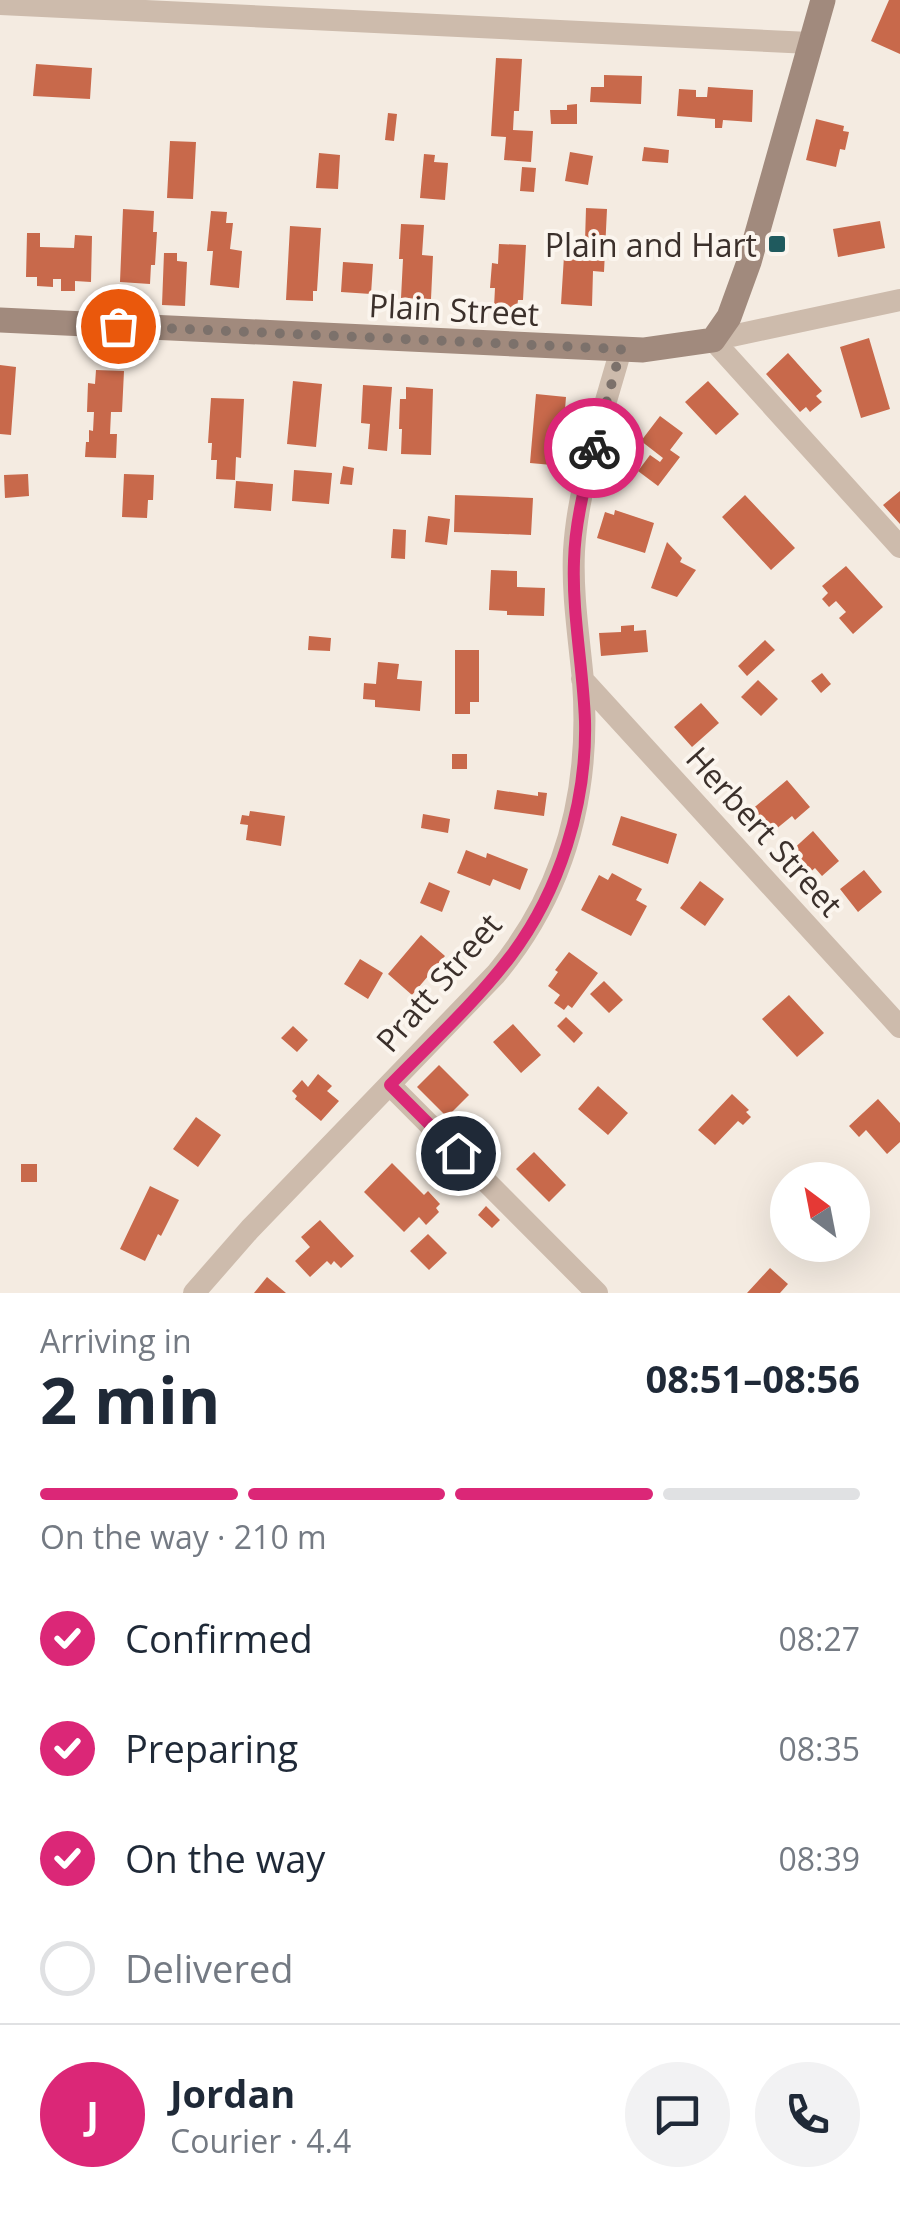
<!DOCTYPE html>
<html lang="en">
<head>
<meta charset="utf-8">
<style>
  :root { --surface:#fff; --page:#f2f2f3; --text:#1f2937; --muted:#747a83; --line:#e0e1e3; --accent:#db2777 }
  body { margin:0; font-family:"Open Sans",sans-serif; background:var(--page); color:var(--text); height:100vh; display:flex; flex-direction:column; font-size:38px; white-space:nowrap }
  * { box-sizing:border-box; margin:0 }
  p { font-size:32px; color:var(--muted) }
  .icon { flex:none; width:55px; height:55px; fill:none; stroke:currentColor; stroke-width:2; stroke-linecap:round; stroke-linejoin:round }
  .map { position:relative; height:1293px; overflow:hidden }
  .details { display:flex; flex-direction:column; background:var(--surface); flex:1 }
  .details>* { flex:none }
  .needle { width:65px; rotate:328deg }
  .fabs { position:absolute; left:770px; top:1162px; display:grid; gap:20px }
  .fabs a { display:grid; place-items:center; width:100px; height:100px; border-radius:50%; background:var(--surface); box-shadow:0 10px 40px #0002; font-size:50px }
  .pin { position:absolute; display:grid; place-items:center; width:85px; height:85px; color:#fff; margin:-42px; border:5px solid #fff; border-radius:50%; box-shadow:0 2px 10px #0007 }
  .courier { position:absolute; display:grid; place-items:center; width:100px; height:100px; margin:-50px; border:8px solid #db2777; border-radius:50%; background:#fff; color:#222; box-shadow:0 2px 12px #0007 }
  .summary em { font-style:normal; font-weight:700 }
  .summary div { display:flex; flex-direction:column-reverse }
  .summary { display:flex; align-items:center; justify-content:space-between; height:170px; padding:0 40px }
  h1 { font-size:65px; font-weight:700; line-height:75px }
  .bar { display:grid; grid-template-columns:repeat(4,1fr); gap:15px 10px; align-content:center; height:120px; padding:0 40px }
  .bar i { height:12px; border-radius:8px; background:var(--line) }
  .bar .on { background:var(--accent) }
  .bar p { grid-column:span 4 }
  .line { display:flex; align-items:center; gap:25px; padding:0 40px; border-top:2px solid var(--line) }
  .line div { flex:1 }
  .round { display:grid; place-items:center; flex:none; width:105px; height:105px; border-radius:52px; background:var(--page) }
  ol { padding:0 40px; list-style:none }
  li { display:flex; align-items:center; gap:30px; height:110px }
  li p { margin-inline-start:auto }
  li .icon { padding:10px; border-radius:50%; background:var(--accent); color:#fff; stroke-width:4 }
  li:last-child { color:var(--muted) }
  li i { width:55px; height:55px; border:5px solid var(--line); border-radius:50% }
  .map>svg:first-child { display:block }
  .building { fill:#c8694b }
  .lines { fill:none; stroke-linecap:round; stroke-linejoin:round }
  .minor { stroke:#cdbbac; stroke-width:22 }
  .secondary { stroke:#a18a7d; stroke-width:25 }
  .done { stroke:#7c716b; stroke-width:10; stroke-dasharray:0 18 }
  .route { stroke:#db2777; stroke-width:12 }
  .poi-dot { fill:#1f5a5e; stroke:#fbf5ee; stroke-width:4 }
  .labels { text-anchor:middle; dominant-baseline:central; stroke-width:8; stroke-linejoin:round; paint-order:stroke }
  .poi-label { font-size:32px; fill:#3b302b; stroke:#fbf5ee; text-anchor:end }
  .street-label { font-size:32px; fill:#3b302b; stroke:#fbf5ee }
</style>
</head>
<body>
<div class="map">
<svg width="900" height="1293" viewBox="0 0 900 1293">
  <rect width="100%" height="100%" fill="#f4ebe1"/>
  <!-- building -->
  <path class="building" d="M 889,0 L 900,0 L 900,54 L 871,41 Z
    M 496,58 L 522,59 L 519,111 L 514,111 L 513,130 L 533,131 L 531,162 L 504,160 L 506,137 L 491,136 Z
    M 36,64 L 92,68 L 90,99 L 33,96 Z
    M 604,75 L 642,76 L 641,104 L 590,102 L 591,87 L 604,87 Z
    M 708,87 L 753,90 L 752,122 L 723,120 L 722,128 L 715,128 L 715,119 L 677,116 L 679,89 L 696,90 L 696,97 L 707,97 Z
    M 577,104 L 577,124 L 551,124 L 550,110 L 567,110 L 567,105 Z
    M 388,113 L 397,114 L 394,141 L 385,140 Z
    M 816,119 L 844,126 L 843,131 L 849,132 L 845,150 L 840,149 L 836,167 L 806,160 Z
    M 170,141 L 196,142 L 193,199 L 167,198 Z
    M 644,147 L 669,150 L 668,163 L 642,161 Z
    M 570,152 L 593,156 L 588,185 L 565,181 Z
    M 319,153 L 340,155 L 338,189 L 316,188 Z
    M 424,154 L 435,155 L 434,162 L 448,163 L 445,200 L 420,198 Z
    M 522,167 L 536,168 L 534,192 L 520,191 Z
    M 586,208 L 607,209 L 604,272 L 593,271 L 592,306 L 561,304 L 565,240 L 585,241 Z
    M 123,209 L 154,211 L 153,232 L 157,232 L 155,265 L 151,265 L 150,284 L 120,282 Z
    M 211,211 L 227,212 L 226,223 L 233,223 L 230,249 L 242,251 L 239,288 L 210,285 L 213,251 L 207,251 Z
    M 880,221 L 885,248 L 838,257 L 833,229 Z
    M 401,224 L 424,225 L 422,255 L 433,256 L 431,299 L 401,298 L 403,259 L 399,259 Z
    M 290,226 L 321,228 L 317,291 L 313,291 L 313,301 L 286,300 Z
    M 27,233 L 40,233 L 40,247 L 74,248 L 75,235 L 92,236 L 91,282 L 75,281 L 75,291 L 61,291 L 61,279 L 53,279 L 53,287 L 37,286 L 37,277 L 26,277 Z
    M 499,244 L 526,245 L 523,300 L 518,300 L 517,308 L 494,307 L 495,288 L 490,288 L 492,263 L 498,264 Z
    M 164,253 L 177,253 L 177,261 L 187,262 L 185,306 L 162,305 Z
    M 343,262 L 373,264 L 371,294 L 341,292 Z
    M 869,338 L 890,409 L 861,418 L 840,347 Z
    M 788,353 L 822,391 L 816,396 L 822,402 L 810,412 L 806,407 L 800,412 L 766,374 Z
    M 0,365 L 16,367 L 11,435 L 0,434 Z
    M 96,370 L 124,371 L 122,412 L 111,412 L 110,434 L 117,434 L 116,458 L 85,457 L 86,442 L 89,442 L 89,430 L 93,431 L 94,412 L 87,412 L 88,383 L 95,384 Z
    M 293,381 L 322,384 L 316,447 L 287,444 Z
    M 708,381 L 739,414 L 716,435 L 685,402 Z
    M 363,385 L 392,387 L 387,451 L 368,449 L 370,424 L 361,423 Z
    M 406,387 L 433,389 L 431,455 L 401,454 L 402,429 L 399,429 L 400,399 L 406,399 Z
    M 536,394 L 566,397 L 563,435 L 554,434 L 552,465 L 530,463 Z
    M 211,398 L 244,399 L 241,458 L 236,457 L 235,480 L 216,479 L 217,460 L 211,460 L 212,443 L 208,443 Z
    M 660,416 L 683,433 L 670,450 L 680,457 L 658,486 L 638,471 L 650,455 L 660,462 L 663,458 L 641,441 Z
    M 343,466 L 354,468 L 352,485 L 340,484 Z
    M 294,470 L 332,473 L 329,504 L 292,501 Z
    M 28,474 L 29,496 L 5,498 L 4,475 Z
    M 124,474 L 154,475 L 153,500 L 148,500 L 147,518 L 122,517 Z
    M 236,481 L 273,484 L 271,511 L 234,508 Z
    M 900,491 L 900,524 L 883,505 Z
    M 455,495 L 533,498 L 531,535 L 454,532 Z
    M 745,495 L 795,548 L 771,570 L 722,517 Z
    M 615,510 L 654,523 L 645,553 L 597,538 L 605,512 L 614,515 Z
    M 428,516 L 450,519 L 447,545 L 425,542 Z
    M 393,529 L 406,530 L 405,559 L 391,558 Z
    M 667,542 L 682,558 L 680,562 L 696,570 L 677,597 L 651,588 Z
    M 846,566 L 883,607 L 853,634 L 839,618 L 846,612 L 836,601 L 829,607 L 822,599 L 828,593 L 822,586 Z
    M 491,570 L 517,571 L 517,587 L 545,588 L 544,616 L 507,615 L 507,611 L 489,610 Z
    M 634,625 L 634,631 L 646,630 L 648,652 L 601,656 L 599,633 L 621,632 L 621,626 Z
    M 309,636 L 331,638 L 330,651 L 308,650 Z
    M 765,640 L 775,650 L 747,676 L 738,666 Z
    M 455,650 L 479,650 L 479,702 L 470,702 L 470,714 L 455,714 Z
    M 378,662 L 399,664 L 397,679 L 422,681 L 420,711 L 375,707 L 375,700 L 363,699 L 364,683 L 376,684 Z
    M 822,673 L 831,684 L 821,693 L 811,681 Z
    M 758,680 L 778,699 L 761,716 L 741,697 Z
    M 701,703 L 719,723 L 692,747 L 674,727 Z
    M 452,754 L 467,754 L 467,769 L 452,769 Z
    M 787,780 L 810,807 L 795,820 L 792,816 L 770,834 L 750,811 Z
    M 497,790 L 538,796 L 538,792 L 547,793 L 544,816 L 494,809 Z
    M 250,811 L 285,816 L 281,846 L 246,840 L 248,825 L 240,824 L 242,815 L 249,816 Z
    M 423,814 L 450,819 L 448,833 L 421,828 Z
    M 621,816 L 677,834 L 668,864 L 612,845 Z
    M 813,831 L 839,861 L 822,876 L 815,868 L 808,874 L 804,869 L 799,874 L 793,867 L 798,863 L 789,853 Z
    M 466,850 L 486,858 L 487,853 L 528,869 L 520,890 L 493,879 L 490,886 L 457,873 Z
    M 864,870 L 882,892 L 858,912 L 840,889 Z
    M 612,873 L 642,889 L 636,900 L 647,906 L 631,936 L 581,910 L 599,875 L 608,880 Z
    M 700,881 L 724,899 L 705,926 L 680,908 Z
    M 429,882 L 450,891 L 442,912 L 420,903 Z
    M 421,935 L 445,956 L 412,995 L 388,974 Z
    M 569,952 L 598,973 L 572,1008 L 568,1005 L 564,1010 L 554,1003 L 560,995 L 548,986 L 558,972 L 555,970 Z
    M 360,959 L 383,973 L 368,999 L 344,984 Z
    M 604,981 L 623,1000 L 609,1013 L 590,994 Z
    M 789,995 L 824,1033 L 797,1057 L 762,1019 Z
    M 566,1017 L 583,1033 L 574,1043 L 557,1026 Z
    M 513,1024 L 541,1055 L 521,1073 L 493,1042 Z
    M 293,1026 L 308,1040 L 297,1052 L 281,1038 Z
    M 439,1065 L 469,1095 L 447,1117 L 417,1087 Z
    M 318,1074 L 332,1086 L 327,1091 L 339,1101 L 321,1121 L 295,1099 L 297,1096 L 292,1091 L 302,1080 L 308,1087 Z
    M 598,1086 L 628,1113 L 608,1135 L 578,1109 Z
    M 732,1094 L 749,1110 L 746,1112 L 751,1117 L 743,1125 L 738,1121 L 715,1145 L 698,1130 Z
    M 878,1099 L 900,1123 L 900,1142 L 887,1154 L 866,1130 L 859,1137 L 849,1126 Z
    M 196,1117 L 221,1135 L 198,1167 L 173,1149 Z
    M 534,1152 L 566,1185 L 549,1202 L 516,1169 Z
    M 392,1163 L 424,1195 L 428,1191 L 440,1204 L 436,1208 L 439,1212 L 426,1225 L 419,1217 L 404,1232 L 364,1192 Z
    M 21,1164 L 37,1164 L 37,1182 L 21,1182 Z
    M 150,1186 L 179,1200 L 161,1236 L 158,1234 L 145,1261 L 120,1249 Z
    M 486,1206 L 500,1220 L 492,1228 L 478,1215 Z
    M 320,1220 L 354,1256 L 341,1268 L 334,1261 L 331,1265 L 327,1261 L 310,1277 L 295,1261 L 310,1247 L 301,1237 Z
    M 428,1234 L 447,1253 L 429,1270 L 410,1251 Z
    M 770,1268 L 788,1284 L 780,1293 L 747,1293 Z
    M 267,1277 L 286,1293 L 254,1293 Z"/>
  <g class="lines">
    <!-- minor -->
    <path class="minor" d="M 0,4 L 810,43
      M 900,300 L 713,340 L 900,547
      M 582,679 L 900,1027
      M 390,1085 L 597,1293
      M 194,1293 L 250,1229 L 496,974 C 566,890 591,789 583,681 C 579,637 572,595 574,551 C 578,483 603,414 621,349"/>
    <!-- secondary -->
    <path class="secondary" d="M 0,320 L 643,350 L 713,340 L 729,317 L 749,262 L 823,0"/>
  </g>
  <g class="lines">
    <!-- done -->
    <path class="done" d="M 118,326 L 621,349 L 594,448"/>
    <!-- route -->
    <path class="route" d="M 458,1153 L 390,1085 C 430,1044 475,1003 510,957 C 560,891 587,803 585,721 C 583,667 572,614 574,561 C 575,522 585,485 594,448"/>
  </g>
  <!-- markers -->
  <rect class="poi-dot" x="767" y="234" width="20" height="20" rx="5"/>
  <g class="labels">
    <!-- poi labels -->
    <g class="poi-label">
      <text x="757" y="244">Plain and Hart</text>
    </g>
    <!-- street labels -->
    <g class="street-label">
      <text transform="translate(454 309) rotate(3)">Plain Street</text>
      <text transform="translate(765 831) rotate(48)">Herbert Street</text>
      <text transform="translate(438 982) rotate(-49)">Pratt Street</text>
    </g>
  </g>
</svg>
<div class="fabs">
<a><svg class="needle" viewBox="-14 -14 28 28"><path d="M0-13l5 13h-10z" fill="#e53935"/><path d="M0 13l5-13h-10z" fill="#747a83"/></svg></a>
</div>
<div class="pin" style="left:118px;top:326px;background:#ea580c"><svg class="icon" aria-label="bag" viewBox="0 0 24 24"><path d="M5 8h14l-1 12H6zM9 8a3 3 0 0 1 6 0"/></svg></div>
<div class="pin" style="left:458px;top:1153px;background:#1f2937"><svg class="icon" aria-label="home" viewBox="0 0 24 24"><path d="M3 11l9-7 9 7M6 9v11h12V9"/></svg></div>
<div class="courier" style="left:594px;top:448px"><svg class="icon" aria-label="bike" viewBox="0 0 24 24"><circle cx="6" cy="16" r="4"/><circle cx="18" cy="16" r="4"/><path d="M6 16l4-8h5l3 8M10 8l3 8H6M13 5h3"/></svg></div>
</div>
<section class="details">
<div class="summary"><div><h1>2 min</h1><p>Arriving in</p></div><em>08:51–08:56</em></div>
<div class="bar"><i class="on"></i><i class="on"></i><i class="on"></i><i></i><p>On the way · 210 m</p></div>
<ol>
<li><svg class="icon" aria-label="check" viewBox="0 0 24 24"><path d="M5 12l5 5 9-10"/></svg>Confirmed<p>08:27</p></li>
<li><svg class="icon" aria-label="check" viewBox="0 0 24 24"><path d="M5 12l5 5 9-10"/></svg>Preparing<p>08:35</p></li>
<li><svg class="icon" aria-label="check" viewBox="0 0 24 24"><path d="M5 12l5 5 9-10"/></svg>On the way<p>08:39</p></li>
<li><i></i>Delivered</li>
</ol>
<div class="line" style="height:180px"><b class="round" style="background:var(--accent);color:#fff">J</b><div><b>Jordan</b><p>Courier · 4.4</p></div><a class="round"><svg class="icon" aria-label="chat" viewBox="0 0 24 24"><path d="M4 5h16v11H9l-5 4z"/></svg></a><a class="round"><svg class="icon" aria-label="phone" viewBox="0 0 24 24"><path d="M5 4h4l2 5-3 2q2 4 5 5l2-3 5 2v4C11 20 4 13 5 4z"/></svg></a></div>
</section>
</body>
</html>
